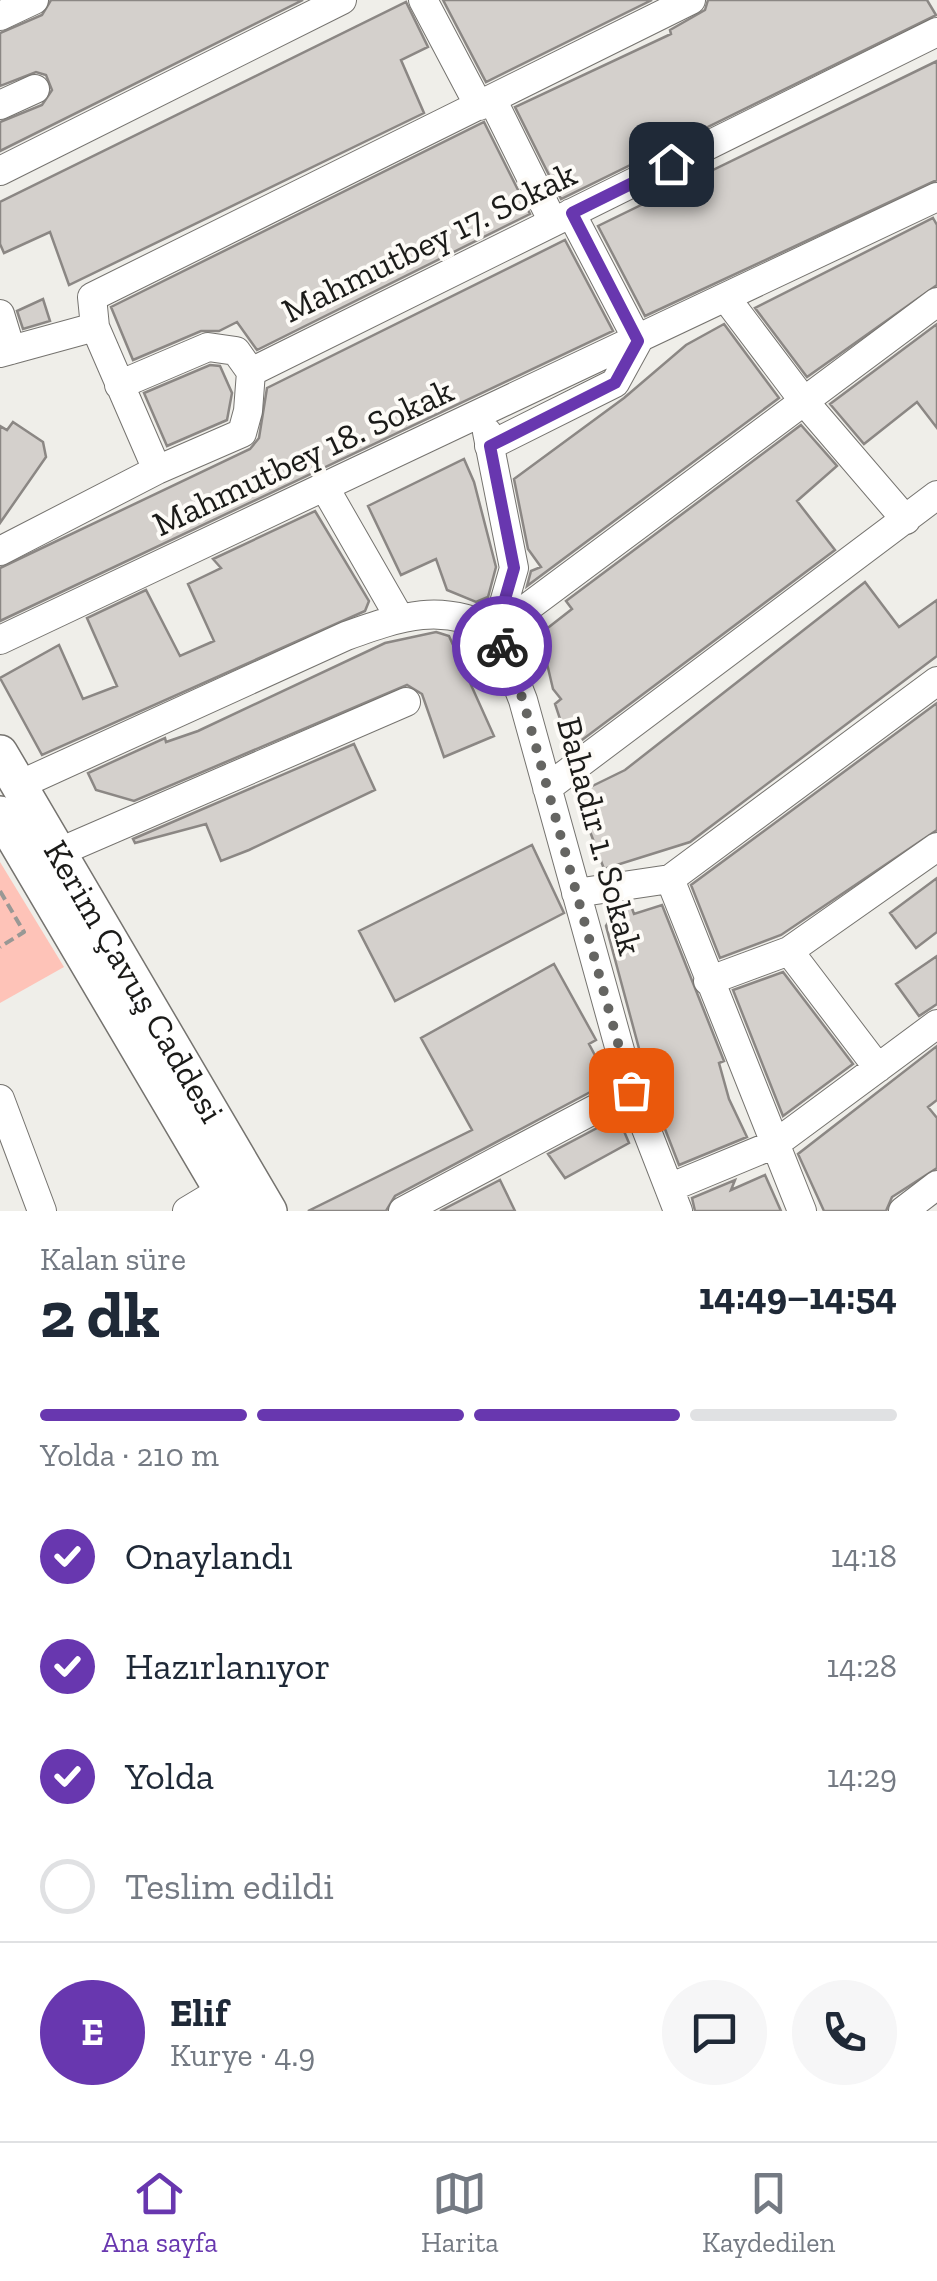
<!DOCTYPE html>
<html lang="tr">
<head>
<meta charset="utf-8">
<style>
  :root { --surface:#fff; --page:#f6f6f7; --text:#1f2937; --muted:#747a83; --line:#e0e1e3; --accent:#6837af }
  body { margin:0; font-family:"Zilla Slab",serif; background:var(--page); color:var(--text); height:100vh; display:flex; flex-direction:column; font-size:38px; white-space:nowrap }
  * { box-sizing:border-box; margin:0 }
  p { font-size:32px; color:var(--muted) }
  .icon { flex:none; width:55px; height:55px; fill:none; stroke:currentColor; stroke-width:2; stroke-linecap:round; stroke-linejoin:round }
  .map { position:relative; height:1211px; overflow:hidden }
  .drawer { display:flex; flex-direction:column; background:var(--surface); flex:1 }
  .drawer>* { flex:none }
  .pin { position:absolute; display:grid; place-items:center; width:85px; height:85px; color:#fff; margin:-42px; border-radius:20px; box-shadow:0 5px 15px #0006 }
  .courier { position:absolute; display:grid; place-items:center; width:100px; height:100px; margin:-50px; border:8px solid #6837af; border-radius:50%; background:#fff; color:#222; box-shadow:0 2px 12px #0007 }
  .headline em { font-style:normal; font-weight:700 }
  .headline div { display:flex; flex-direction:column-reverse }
  .headline { display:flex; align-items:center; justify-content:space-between; height:170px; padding:0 40px }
  h1 { font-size:65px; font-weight:700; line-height:75px }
  .bar { display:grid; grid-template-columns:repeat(4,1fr); gap:15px 10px; align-content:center; height:120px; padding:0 40px }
  .bar i { height:12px; border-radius:8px; background:var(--line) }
  .bar .on { background:var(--accent) }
  .bar p { grid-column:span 4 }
  .line { display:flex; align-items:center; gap:25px; padding:0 40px; border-top:2px solid var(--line) }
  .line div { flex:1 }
  .round { display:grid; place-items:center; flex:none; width:105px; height:105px; border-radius:52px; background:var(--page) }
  ol { padding:0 40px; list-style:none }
  li { display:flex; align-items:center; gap:30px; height:110px }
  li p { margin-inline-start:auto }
  li .icon { padding:10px; border-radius:50%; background:var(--accent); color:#fff; stroke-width:4 }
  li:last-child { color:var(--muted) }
  li i { width:55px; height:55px; border:5px solid var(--line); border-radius:50% }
  .dock { display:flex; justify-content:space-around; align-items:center; height:140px; border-top:2px solid var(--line); background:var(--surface); font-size:28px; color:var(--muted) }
  .dock a { display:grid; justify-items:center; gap:5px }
  .dock .on { color:var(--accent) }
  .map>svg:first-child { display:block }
  .green { fill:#fec3b8 }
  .building { fill:#d4d0cc; stroke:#8b8784; stroke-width:2.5 }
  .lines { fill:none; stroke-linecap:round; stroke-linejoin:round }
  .minor-casing { stroke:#75736f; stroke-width:30 }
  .major-casing { stroke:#75736f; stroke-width:38 }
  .path { stroke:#999895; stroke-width:4; stroke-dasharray:10 5; stroke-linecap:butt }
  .minor { stroke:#fff; stroke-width:28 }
  .major { stroke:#fff; stroke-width:35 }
  .done { stroke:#656562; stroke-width:10; stroke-dasharray:0 18 }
  .route { stroke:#6837af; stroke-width:12 }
  .labels { text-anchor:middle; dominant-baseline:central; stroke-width:8; stroke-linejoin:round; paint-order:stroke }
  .street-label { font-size:35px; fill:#1b1b19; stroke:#fdfbf7 }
</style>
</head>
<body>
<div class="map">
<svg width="937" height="1211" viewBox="0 0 937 1211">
  <rect width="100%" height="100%" fill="#efeee9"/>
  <!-- green -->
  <path class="green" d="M 0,862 L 64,967 L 0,1003 Z"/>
  <!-- building -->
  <path class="building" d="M 51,0 L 303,0 L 0,151 L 0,122 L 42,105 L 52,90 L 46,75 L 36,72 L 0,86 L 0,33 L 42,15 Z
    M 443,0 L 652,0 L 486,82 Z
    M 708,0 L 927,0 L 936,15 L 561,199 L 515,107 L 671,34 L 670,30 L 705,10 Z
    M 406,2 L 428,47 L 401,60 L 424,113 L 69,285 L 50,232 L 4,253 L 0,244 L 0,202 Z
    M 937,61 L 937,180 L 645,316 L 598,226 Z
    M 484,122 L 530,214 L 257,350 L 237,322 L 219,331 L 201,331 L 133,360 L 111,307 Z
    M 933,218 L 937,225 L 937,285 L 807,377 L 755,308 Z
    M 565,240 L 613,331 L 0,621 L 0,568 L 250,449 L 259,438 L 267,388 Z
    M 43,299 L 50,321 L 23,329 L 17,311 Z
    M 724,324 L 779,398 L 527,586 L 531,571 L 541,567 L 528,549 L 514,479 L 624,398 L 686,345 Z
    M 937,324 L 937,428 L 917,402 L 864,444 L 830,404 Z
    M 210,365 L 220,366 L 232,393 L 227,420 L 167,446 L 144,393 Z
    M 13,422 L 43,442 L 46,457 L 0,523 L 0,426 L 7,430 Z
    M 801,425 L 837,466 L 797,501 L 835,550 L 570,749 L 555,704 L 561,699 L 553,689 L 540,634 L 572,609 L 566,601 Z
    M 464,459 L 474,482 L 496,567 L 488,597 L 476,602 L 447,590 L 436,559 L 401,575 L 368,506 Z
    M 315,511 L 369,601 L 365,611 L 42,755 L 0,678 L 59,645 L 83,699 L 117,686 L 87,618 L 146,590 L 180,656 L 214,641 L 188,584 L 221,568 L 213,559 Z
    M 865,582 L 899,627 L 937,600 L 937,656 L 690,842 L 604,869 L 576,794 L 625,770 Z
    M 436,632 L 449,636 L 494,736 L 444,757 L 422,694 L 407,685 L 134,801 L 96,790 L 88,773 L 165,738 L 166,742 L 198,731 L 385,643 Z
    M 937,703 L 937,830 L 781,935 L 720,958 L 691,885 Z
    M 354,744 L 375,790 L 249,850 L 221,861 L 206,824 L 135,843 L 133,839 Z
    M 532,845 L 564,913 L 395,1001 L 359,931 Z
    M 937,878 L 937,932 L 916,948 L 890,913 Z
    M 630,903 L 634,914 L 662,905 L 724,1061 L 719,1063 L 729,1099 L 747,1137 L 679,1165 L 651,1093 L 606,926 L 615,910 Z
    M 937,956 L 937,1004 L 919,1016 L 896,984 Z
    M 554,964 L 596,1040 L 589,1044 L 609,1082 L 395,1196 L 386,1211 L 308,1211 L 472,1130 L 421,1038 Z
    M 783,972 L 853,1064 L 783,1116 L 733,990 Z
    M 937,1046 L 937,1100 L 928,1107 L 937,1118 L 937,1168 L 892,1197 L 886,1211 L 824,1211 L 798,1154 Z
    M 618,1117 L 629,1143 L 565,1178 L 548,1154 Z
    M 765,1175 L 781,1211 L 695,1211 L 692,1198 L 735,1180 L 731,1190 Z
    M 500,1180 L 515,1211 L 440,1211 Z"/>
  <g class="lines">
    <!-- minor casing -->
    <g class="minor-casing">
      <path id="minor" d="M 423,0 L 479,106
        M 0,16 L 34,0
        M 492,99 L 553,222
        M 0,105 L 35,89
        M 0,171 L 342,0
        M 726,298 L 803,400 L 906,520
        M 0,314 L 11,350
        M 0,353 L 95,327
        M 251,372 L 937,32
        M 119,385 L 208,347 L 236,351 L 251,372
        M 487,432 L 514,568 L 496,631
        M 489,446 L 615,383 L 638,341 L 571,213
        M 157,470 L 95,327 L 92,297 L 691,0
        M 325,488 L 399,617
        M 0,551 L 157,470 L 242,433 L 248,411 L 251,372
        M 496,631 L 937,302
        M 0,640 L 937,197
        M 19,785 L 346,636 C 402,616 442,602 496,631 L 523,700 L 631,1090 L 678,1211
        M 547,788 L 937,495
        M 57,853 L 406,702
        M 670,879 L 802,1211
        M 576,893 L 670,879 L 937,681
        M 789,951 L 878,1068
        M 708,981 L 789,951 L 937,847
        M 0,1099 L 42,1211
        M 669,1188 L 775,1144 L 937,1024
        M 187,1211 L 222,1190
        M 403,1211 L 631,1090
        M 903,1211 L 937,1185"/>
    </g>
    <!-- major casing -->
    <g class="major-casing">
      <g id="major">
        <path id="s1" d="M 0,753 L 269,1211"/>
        <path d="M 0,814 L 234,1211"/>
      </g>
    </g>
    <!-- path -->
    <path class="path" d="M 0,891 L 24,932 L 0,947"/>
    <!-- minor -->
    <use href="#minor" class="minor"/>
    <!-- major -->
    <use href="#major" class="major"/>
  </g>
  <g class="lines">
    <!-- done -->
    <path class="done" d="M 502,646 L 523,700 L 631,1090"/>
    <!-- route -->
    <path class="route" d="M 502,646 L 496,630 L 514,568 L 490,446 L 615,383 L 638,341 L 572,213 L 671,164"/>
  </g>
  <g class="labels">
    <!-- street labels -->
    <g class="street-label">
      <text transform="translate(429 242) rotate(-26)">Mahmutbey 17. Sokak</text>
      <text transform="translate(303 457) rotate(-25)">Mahmutbey 18. Sokak</text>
      <text transform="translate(600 836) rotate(75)">Bahadır 1. Sokak</text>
      <text stroke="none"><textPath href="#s1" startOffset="265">Kerim Çavuş Caddesi</textPath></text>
    </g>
  </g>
</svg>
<div class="pin" style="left:631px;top:1090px;background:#ea580c"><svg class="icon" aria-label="bag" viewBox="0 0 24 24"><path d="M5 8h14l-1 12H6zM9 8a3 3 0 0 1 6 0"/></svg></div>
<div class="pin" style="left:671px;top:164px;background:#1f2937"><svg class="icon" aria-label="home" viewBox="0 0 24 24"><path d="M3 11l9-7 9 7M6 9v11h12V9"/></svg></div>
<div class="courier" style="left:502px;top:646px"><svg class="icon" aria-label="bike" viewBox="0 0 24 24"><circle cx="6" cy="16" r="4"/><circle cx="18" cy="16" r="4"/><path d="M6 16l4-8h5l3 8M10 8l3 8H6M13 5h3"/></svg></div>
</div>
<section class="drawer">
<div class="headline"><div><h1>2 dk</h1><p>Kalan süre</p></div><em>14:49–14:54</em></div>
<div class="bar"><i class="on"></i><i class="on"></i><i class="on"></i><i></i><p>Yolda · 210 m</p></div>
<ol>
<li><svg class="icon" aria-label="check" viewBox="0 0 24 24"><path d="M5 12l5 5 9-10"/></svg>Onaylandı<p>14:18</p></li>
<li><svg class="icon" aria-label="check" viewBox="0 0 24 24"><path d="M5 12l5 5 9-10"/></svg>Hazırlanıyor<p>14:28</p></li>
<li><svg class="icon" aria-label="check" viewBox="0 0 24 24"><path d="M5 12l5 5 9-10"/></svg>Yolda<p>14:29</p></li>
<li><i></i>Teslim edildi</li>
</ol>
<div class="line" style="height:180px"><b class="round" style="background:var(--accent);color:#fff">E</b><div><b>Elif</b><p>Kurye · 4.9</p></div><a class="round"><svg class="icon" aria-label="chat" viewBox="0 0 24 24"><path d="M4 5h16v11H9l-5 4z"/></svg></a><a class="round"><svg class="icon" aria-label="phone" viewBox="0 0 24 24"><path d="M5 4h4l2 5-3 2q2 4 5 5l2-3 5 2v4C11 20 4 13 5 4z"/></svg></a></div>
</section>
<nav class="dock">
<a class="on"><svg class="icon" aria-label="home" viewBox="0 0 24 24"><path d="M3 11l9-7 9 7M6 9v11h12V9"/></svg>Ana sayfa</a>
<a><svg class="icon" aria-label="map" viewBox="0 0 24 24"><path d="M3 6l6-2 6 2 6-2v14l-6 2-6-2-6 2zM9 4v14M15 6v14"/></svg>Harita</a>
<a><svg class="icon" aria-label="saved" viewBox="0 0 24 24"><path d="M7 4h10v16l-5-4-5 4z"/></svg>Kaydedilen</a>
</nav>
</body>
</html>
